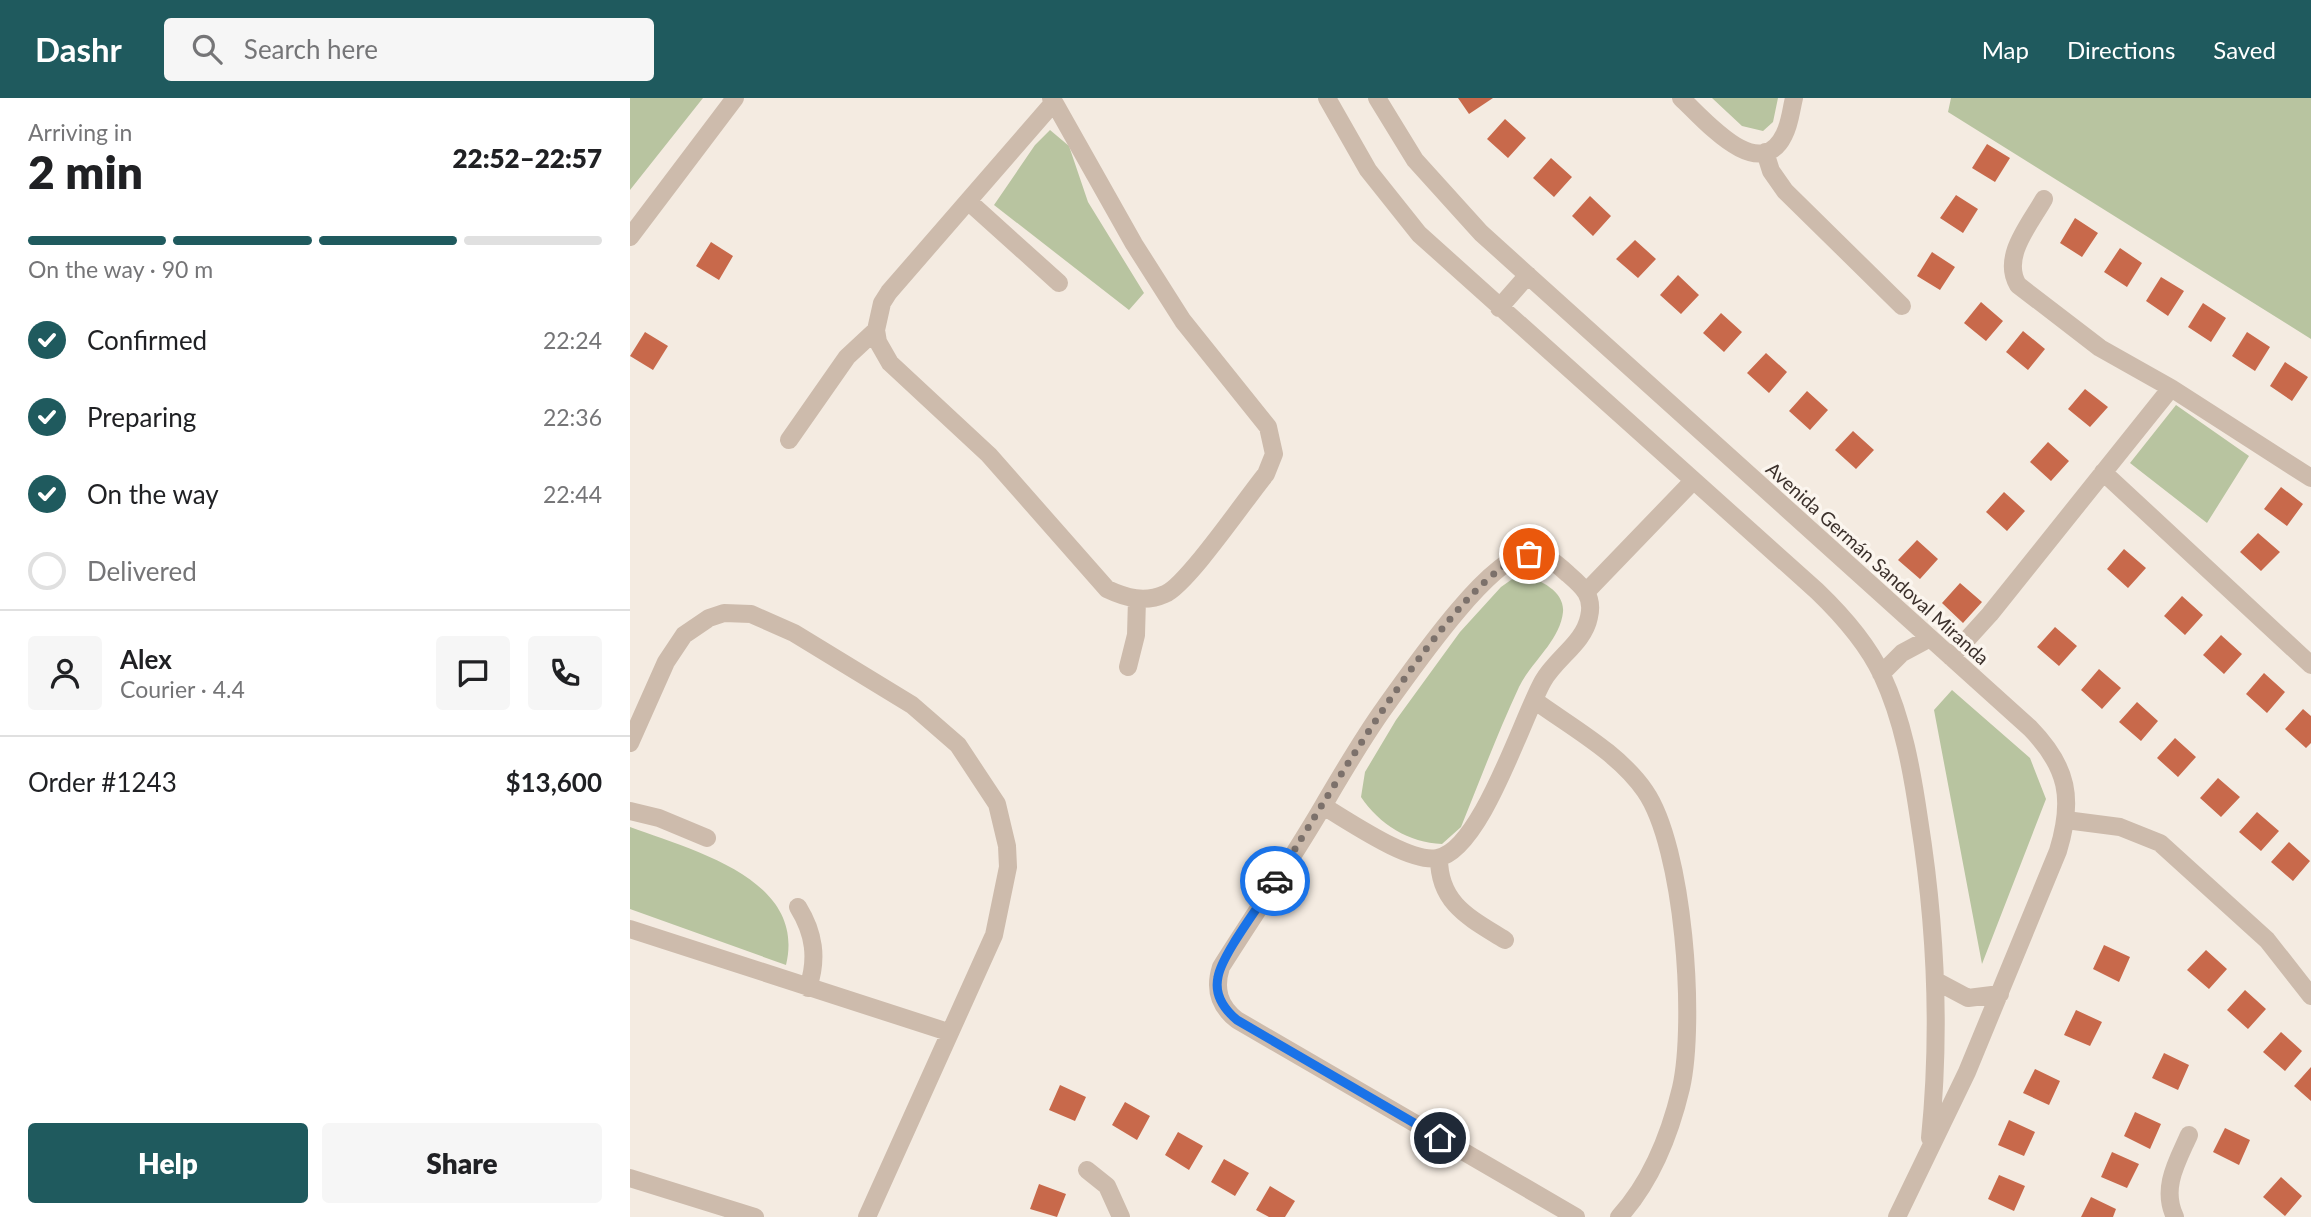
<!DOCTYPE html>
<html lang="en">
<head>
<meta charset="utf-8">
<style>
  :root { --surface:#fff; --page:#f6f6f6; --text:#202124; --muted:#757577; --line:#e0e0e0; --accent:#1f5a5e }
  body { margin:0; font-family:Lato,sans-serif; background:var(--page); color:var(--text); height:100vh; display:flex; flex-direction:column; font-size:26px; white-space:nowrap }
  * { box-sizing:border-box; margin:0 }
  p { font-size:23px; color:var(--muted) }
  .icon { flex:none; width:38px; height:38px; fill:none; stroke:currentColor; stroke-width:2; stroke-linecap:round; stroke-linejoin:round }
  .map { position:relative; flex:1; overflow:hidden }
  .sheet { display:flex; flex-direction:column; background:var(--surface); width:630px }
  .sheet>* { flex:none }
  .pin { position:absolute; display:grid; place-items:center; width:60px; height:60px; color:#fff; margin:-30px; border:4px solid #fff; border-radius:50%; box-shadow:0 2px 7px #0007 }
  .courier { position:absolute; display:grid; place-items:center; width:70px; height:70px; margin:-35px; border:5px solid #1a73e8; border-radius:50%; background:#fff; color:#222; box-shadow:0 2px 9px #0007 }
  .summary em { font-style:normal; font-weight:800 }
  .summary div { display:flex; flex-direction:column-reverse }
  .summary { display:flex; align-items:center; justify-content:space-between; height:119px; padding:0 28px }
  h1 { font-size:46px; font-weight:800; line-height:52px }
  .bar { display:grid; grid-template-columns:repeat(4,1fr); gap:10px 7px; align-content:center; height:84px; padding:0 28px }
  .bar i { height:9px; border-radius:5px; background:var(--line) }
  .bar .selected { background:var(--accent) }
  .bar p { grid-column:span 4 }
  .line { display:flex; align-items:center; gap:18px; padding:0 28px; border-top:2px solid var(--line) }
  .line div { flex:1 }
  .round { display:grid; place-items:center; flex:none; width:74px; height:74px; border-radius:7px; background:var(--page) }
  ol { padding:0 28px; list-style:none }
  li { display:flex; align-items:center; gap:21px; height:77px }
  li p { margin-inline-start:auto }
  li .icon { padding:7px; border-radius:50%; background:var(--accent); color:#fff; stroke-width:4 }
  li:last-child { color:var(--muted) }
  li i { width:38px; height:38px; border:4px solid var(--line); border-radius:50% }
  .cta { display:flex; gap:14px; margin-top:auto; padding:14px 28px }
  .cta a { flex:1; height:80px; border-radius:7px; background:var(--accent); color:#fff; font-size:28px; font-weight:800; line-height:80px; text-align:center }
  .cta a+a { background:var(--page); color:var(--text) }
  header { display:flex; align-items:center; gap:42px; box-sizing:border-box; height:98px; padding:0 35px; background:var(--accent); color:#fff }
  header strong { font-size:33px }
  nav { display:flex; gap:38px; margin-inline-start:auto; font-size:24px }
  .search { width:490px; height:63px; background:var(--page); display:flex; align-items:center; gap:18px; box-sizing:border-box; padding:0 24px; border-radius:7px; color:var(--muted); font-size:26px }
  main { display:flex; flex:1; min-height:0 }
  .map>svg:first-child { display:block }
  .green { fill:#b8c4a0 }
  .building { fill:#c8694b }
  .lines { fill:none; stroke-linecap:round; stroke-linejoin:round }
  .minor { stroke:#cdbbac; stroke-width:18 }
  .done { stroke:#7c716b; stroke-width:7; stroke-dasharray:0 12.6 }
  .route { stroke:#1a73e8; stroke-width:9 }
  .labels { text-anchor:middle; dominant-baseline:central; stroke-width:7; stroke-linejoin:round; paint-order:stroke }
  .street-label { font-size:19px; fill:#3b302b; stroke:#fbf5ee }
</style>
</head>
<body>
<header>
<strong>Dashr</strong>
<div class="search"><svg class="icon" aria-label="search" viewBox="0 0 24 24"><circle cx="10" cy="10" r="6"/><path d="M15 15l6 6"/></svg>Search here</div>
<nav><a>Map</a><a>Directions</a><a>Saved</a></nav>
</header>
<main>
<section class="sheet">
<div class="summary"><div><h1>2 min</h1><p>Arriving in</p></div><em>22:52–22:57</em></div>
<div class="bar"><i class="selected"></i><i class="selected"></i><i class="selected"></i><i></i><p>On the way · 90 m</p></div>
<ol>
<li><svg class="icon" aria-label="check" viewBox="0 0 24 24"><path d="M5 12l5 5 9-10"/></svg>Confirmed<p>22:24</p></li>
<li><svg class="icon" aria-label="check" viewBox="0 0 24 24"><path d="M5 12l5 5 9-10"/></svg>Preparing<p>22:36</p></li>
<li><svg class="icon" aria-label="check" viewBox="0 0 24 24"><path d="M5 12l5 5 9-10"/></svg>On the way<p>22:44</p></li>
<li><i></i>Delivered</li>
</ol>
<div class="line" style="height:126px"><a class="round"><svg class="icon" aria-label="person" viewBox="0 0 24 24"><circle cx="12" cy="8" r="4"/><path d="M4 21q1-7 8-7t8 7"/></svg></a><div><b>Alex</b><p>Courier · 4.4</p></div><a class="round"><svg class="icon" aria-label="chat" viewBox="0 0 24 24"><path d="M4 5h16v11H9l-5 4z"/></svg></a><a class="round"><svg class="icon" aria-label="phone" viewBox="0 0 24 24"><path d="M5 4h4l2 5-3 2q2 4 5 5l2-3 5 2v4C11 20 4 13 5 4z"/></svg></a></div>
<div class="line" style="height:91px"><div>Order #1243</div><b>$13,600</b></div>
<div class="cta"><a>Help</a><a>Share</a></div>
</section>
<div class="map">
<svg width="1681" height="1119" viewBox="0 0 1681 1119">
  <rect width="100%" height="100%" fill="#f4ebe1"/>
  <!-- green -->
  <path class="green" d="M 0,0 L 73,0 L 0,92 Z
    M 1082,0 L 1148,0 L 1143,24 L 1133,33 L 1112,28 Z
    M 1321,0 L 1681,0 L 1681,241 L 1318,14 Z
    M 420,32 L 439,48 L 458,104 L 514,195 L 499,212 L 364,107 L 405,47 Z
    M 1546,307 L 1619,358 L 1577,425 L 1500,365 Z
    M 888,477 C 906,479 935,492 933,514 C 930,543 901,564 889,589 C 868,634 850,682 831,729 L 812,746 C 779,745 749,726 731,699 L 735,674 L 766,622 L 830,534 L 871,489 Z
    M 1322,592 L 1400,660 L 1416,701 L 1352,866 L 1304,612 Z
    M 0,729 C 61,752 177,780 156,867 L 0,811 Z"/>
  <!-- building -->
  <path class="building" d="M 828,0 L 863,0 L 839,16 Z
    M 875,21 L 896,40 L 878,60 L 857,41 Z
    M 1357,46 L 1380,60 L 1365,84 L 1342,70 Z
    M 921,60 L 942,79 L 924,99 L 903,80 Z
    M 1326,97 L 1348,111 L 1333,135 L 1310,120 Z
    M 960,98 L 981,118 L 963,138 L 942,118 Z
    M 1445,120 L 1468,135 L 1452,159 L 1430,145 Z
    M 1005,142 L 1026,161 L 1008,180 L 986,161 Z
    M 81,144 L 103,158 L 89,182 L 66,168 Z
    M 1490,150 L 1512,165 L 1497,189 L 1474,174 Z
    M 1302,154 L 1325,169 L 1310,192 L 1287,178 Z
    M 1048,177 L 1069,197 L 1051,216 L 1030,197 Z
    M 1531,179 L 1554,193 L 1538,218 L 1516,203 Z
    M 1351,204 L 1373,223 L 1356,243 L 1334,225 Z
    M 1573,205 L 1596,220 L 1581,244 L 1558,229 Z
    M 1091,215 L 1112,234 L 1094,254 L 1073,235 Z
    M 1393,233 L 1415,251 L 1398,272 L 1376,254 Z
    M 15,234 L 38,248 L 23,272 L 0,258 Z
    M 1617,234 L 1640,249 L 1625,273 L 1602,258 Z
    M 1136,255 L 1157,274 L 1139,295 L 1117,275 Z
    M 1655,264 L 1678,279 L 1662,303 L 1640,288 Z
    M 1455,291 L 1478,309 L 1460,329 L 1438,311 Z
    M 1177,293 L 1198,312 L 1180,332 L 1159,313 Z
    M 1223,333 L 1244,352 L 1226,371 L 1205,352 Z
    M 1418,344 L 1439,363 L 1421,383 L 1400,364 Z
    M 1651,389 L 1673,406 L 1657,428 L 1634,411 Z
    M 1374,394 L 1395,413 L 1377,433 L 1356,414 Z
    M 1628,435 L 1650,454 L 1631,473 L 1610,454 Z
    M 1287,442 L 1308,461 L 1290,481 L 1268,462 Z
    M 1494,451 L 1516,470 L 1498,490 L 1477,471 Z
    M 1330,485 L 1352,504 L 1333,525 L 1312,505 Z
    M 1552,498 L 1573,517 L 1555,537 L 1534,518 Z
    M 1425,529 L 1447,548 L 1429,568 L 1407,549 Z
    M 1591,537 L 1612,556 L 1594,576 L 1573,557 Z
    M 1469,571 L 1491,590 L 1472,611 L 1451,592 Z
    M 1634,575 L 1655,594 L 1637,615 L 1616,596 Z
    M 1507,604 L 1528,623 L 1511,643 L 1489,624 Z
    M 1673,611 L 1681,618 L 1681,645 L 1676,650 L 1655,631 Z
    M 1545,640 L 1566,659 L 1548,679 L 1527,660 Z
    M 1588,680 L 1610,699 L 1591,719 L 1570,700 Z
    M 1627,714 L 1649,733 L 1631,753 L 1609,734 Z
    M 1659,744 L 1680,763 L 1663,783 L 1641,764 Z
    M 1474,847 L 1500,859 L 1489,884 L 1463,871 Z
    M 1576,852 L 1597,871 L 1579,891 L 1557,872 Z
    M 1615,892 L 1636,911 L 1618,931 L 1597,912 Z
    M 1446,912 L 1472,924 L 1460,948 L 1434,937 Z
    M 1651,934 L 1672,953 L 1655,973 L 1633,954 Z
    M 1534,955 L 1559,967 L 1548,992 L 1522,980 Z
    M 1681,969 L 1681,1003 L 1664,988 Z
    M 1405,971 L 1430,983 L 1419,1007 L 1393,995 Z
    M 430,987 L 456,999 L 445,1023 L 419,1012 Z
    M 495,1004 L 520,1018 L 507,1042 L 482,1027 Z
    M 1505,1014 L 1531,1026 L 1520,1051 L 1494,1038 Z
    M 1379,1022 L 1405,1034 L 1394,1058 L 1368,1047 Z
    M 1595,1030 L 1620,1042 L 1609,1067 L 1583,1054 Z
    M 548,1034 L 573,1048 L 559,1072 L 535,1057 Z
    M 1482,1054 L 1509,1066 L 1497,1090 L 1471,1079 Z
    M 594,1061 L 619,1075 L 605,1098 L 581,1084 Z
    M 1369,1077 L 1395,1088 L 1384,1113 L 1358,1101 Z
    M 1651,1079 L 1672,1098 L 1655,1118 L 1633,1099 Z
    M 409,1086 L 436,1096 L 427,1119 L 400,1111 Z
    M 640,1088 L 665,1103 L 655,1119 L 639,1119 L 626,1112 Z
    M 1461,1099 L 1486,1111 L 1483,1119 L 1451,1119 Z"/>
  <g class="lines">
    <!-- minor -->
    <path class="minor" d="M 421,0 L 424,4 L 504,146 L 553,223 L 638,329 L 644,356 L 636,376 C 617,399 557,487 535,496 C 515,505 496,500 477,491 L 359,357 L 260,265 L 248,244 L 246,232 L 252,205 L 259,194 L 424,4
      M 697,0 L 738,72 L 789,136 L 1187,493 C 1213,518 1237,545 1252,577 C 1273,622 1282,673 1289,721 C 1306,828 1311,932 1300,1040
      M 747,0 L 785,62 L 851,135 L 1400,630 C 1438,669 1444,701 1428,753 L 1337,974 L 1267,1119
      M 1051,0 C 1073,20 1129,88 1154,37 C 1160,26 1161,12 1164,0
      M 1135,54 L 1141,73 L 1155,93 L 1272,208
      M 1414,101 C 1400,126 1371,159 1388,187 L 1470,250 L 1541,290 L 1681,380
      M 338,103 L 429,185
      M 0,139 L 105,0
      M 869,210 L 898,177
      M 159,342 L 217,259 L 246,232
      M 1473,374 L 1681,567
      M 957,493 L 1063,383
      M 1321,559 L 1360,516 L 1541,290
      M 498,569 L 506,537 L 507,501
      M 1251,576 L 1272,555 L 1300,540
      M 904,602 C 941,629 989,655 1015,693 C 1054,749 1066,924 1051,990 C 1040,1036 1021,1084 989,1119
      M 0,645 L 36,564 L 54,537 L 79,520 L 94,515 L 121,516 L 164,535 L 282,607 L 328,647 L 367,706 L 377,748 L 378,769 L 364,837 L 237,1119
      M 693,708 C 719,723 779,765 807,760 C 851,753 892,620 913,583 C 926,560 954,545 959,519 C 964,498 953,489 938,476 C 926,465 914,454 897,456 C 857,461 779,576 755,609 C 732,641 713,674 693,708 C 661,763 625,815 591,869 C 584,891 589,908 607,922 L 946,1119
      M 0,713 L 29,720 L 77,740
      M 1436,722 L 1490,729 L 1530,745 L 1637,842 L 1681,898
      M 809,760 C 809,806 840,820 875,842
      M 168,809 C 184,835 188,860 178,890
      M 0,831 L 318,934
      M 1308,884 L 1338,900 L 1370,896
      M 457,1072 L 477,1088 L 491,1119
      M 0,1080 L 125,1119
      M 1545,1119 C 1531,1090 1547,1064 1559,1037"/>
  </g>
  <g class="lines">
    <!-- done -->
    <path class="done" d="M 645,783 C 689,715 825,473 899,456"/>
    <!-- route -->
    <path class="route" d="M 645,783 C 631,806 592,856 588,879 C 584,897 594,911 607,922 L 810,1040"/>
  </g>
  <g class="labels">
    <!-- street labels -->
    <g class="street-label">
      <text transform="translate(1248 465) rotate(42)">Avenida Germán Sandoval Miranda</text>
    </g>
  </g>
</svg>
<div class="pin" style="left:899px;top:456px;background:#ea580c"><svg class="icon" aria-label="bag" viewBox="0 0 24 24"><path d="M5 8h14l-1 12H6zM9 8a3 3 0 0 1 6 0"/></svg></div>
<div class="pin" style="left:810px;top:1040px;background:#1f2937"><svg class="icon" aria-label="home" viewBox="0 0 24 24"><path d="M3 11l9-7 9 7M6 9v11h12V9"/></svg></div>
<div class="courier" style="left:645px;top:783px"><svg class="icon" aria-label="car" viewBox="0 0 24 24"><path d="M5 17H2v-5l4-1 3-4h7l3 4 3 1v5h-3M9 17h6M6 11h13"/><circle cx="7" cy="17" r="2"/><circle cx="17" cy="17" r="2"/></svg></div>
</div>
</main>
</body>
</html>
